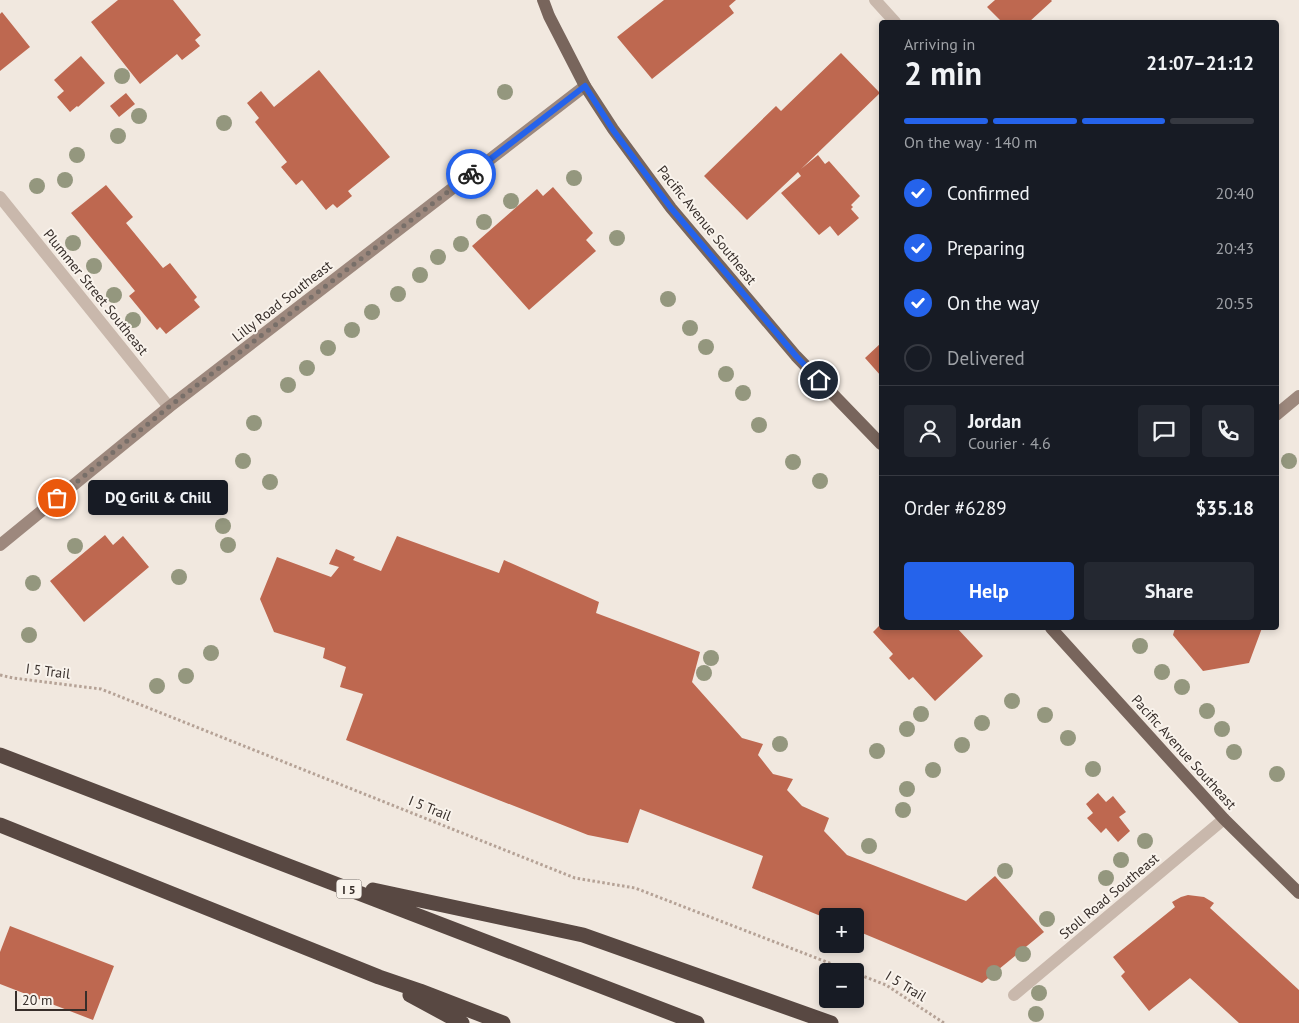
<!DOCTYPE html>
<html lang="en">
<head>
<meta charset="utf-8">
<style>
  :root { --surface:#171b24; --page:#242831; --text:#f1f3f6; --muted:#9ea1a6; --line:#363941; --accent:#2563eb }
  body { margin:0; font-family:"PT Sans",sans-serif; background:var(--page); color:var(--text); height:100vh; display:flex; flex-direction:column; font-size:19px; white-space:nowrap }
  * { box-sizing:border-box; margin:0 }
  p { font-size:16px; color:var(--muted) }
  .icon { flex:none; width:28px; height:28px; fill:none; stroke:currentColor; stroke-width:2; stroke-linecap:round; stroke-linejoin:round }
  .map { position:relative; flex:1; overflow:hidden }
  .drawer { position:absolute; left:879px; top:20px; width:400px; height:610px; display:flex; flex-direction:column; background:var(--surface); border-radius:5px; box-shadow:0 2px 8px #0003 }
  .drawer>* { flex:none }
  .buttons { position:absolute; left:819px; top:908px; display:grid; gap:10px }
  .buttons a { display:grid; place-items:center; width:45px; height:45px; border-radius:5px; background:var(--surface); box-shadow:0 2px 8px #0003; font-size:25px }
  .scale { position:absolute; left:15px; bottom:12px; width:72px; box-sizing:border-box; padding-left:5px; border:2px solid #372e2a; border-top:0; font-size:14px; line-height:18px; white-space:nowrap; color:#372e2a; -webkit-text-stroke:4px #f9f3ec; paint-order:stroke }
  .pin { position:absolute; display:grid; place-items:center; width:42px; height:42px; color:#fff; margin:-21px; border:2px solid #fff; border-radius:50%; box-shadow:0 1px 5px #0007 }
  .courier { position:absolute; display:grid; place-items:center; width:50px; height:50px; margin:-25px; border:4px solid #2563eb; border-radius:50%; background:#fff; color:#222; box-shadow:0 1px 6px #0007 }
  .bubble { position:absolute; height:35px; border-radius:5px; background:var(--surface); box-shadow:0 2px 8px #0003; font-size:16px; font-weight:700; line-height:35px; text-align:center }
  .overview em { font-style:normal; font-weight:700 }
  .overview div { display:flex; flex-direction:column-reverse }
  .overview { display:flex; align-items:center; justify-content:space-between; height:85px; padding:0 25px }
  h1 { font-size:32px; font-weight:700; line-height:38px }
  .bar { display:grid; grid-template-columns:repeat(4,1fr); gap:8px 5px; align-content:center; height:60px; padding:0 25px }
  .bar i { height:6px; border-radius:4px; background:var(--line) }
  .bar .selected { background:var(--accent) }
  .bar p { grid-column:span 4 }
  .line { display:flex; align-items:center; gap:12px; padding:0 25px; border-top:1px solid var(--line) }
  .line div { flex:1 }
  .round { display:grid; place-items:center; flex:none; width:52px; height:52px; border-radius:5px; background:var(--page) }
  ol { padding:0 25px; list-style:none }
  li { display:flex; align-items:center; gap:15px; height:55px }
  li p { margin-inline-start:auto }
  li .icon { padding:5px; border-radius:50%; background:var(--accent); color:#fff; stroke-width:4 }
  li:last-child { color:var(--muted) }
  li i { width:28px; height:28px; border:2px solid var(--line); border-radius:50% }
  .cta { display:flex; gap:10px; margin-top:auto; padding:10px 25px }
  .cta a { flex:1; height:58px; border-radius:5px; background:var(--accent); color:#fff; font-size:20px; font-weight:700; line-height:58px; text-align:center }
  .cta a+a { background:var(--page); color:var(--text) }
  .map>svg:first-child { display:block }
  .building { fill:#be6850 }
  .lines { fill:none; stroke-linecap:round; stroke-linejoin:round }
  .path { stroke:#b5a296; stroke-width:3; stroke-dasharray:2.5 2.5; stroke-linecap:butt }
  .street { stroke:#c9b8ac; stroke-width:12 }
  .secondary { stroke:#9d887d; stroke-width:12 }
  .primary { stroke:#78655c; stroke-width:12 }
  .highway { stroke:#584842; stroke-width:15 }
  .tree { fill:#94977e }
  .done { stroke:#786f69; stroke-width:5; stroke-dasharray:0 9 }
  .route { stroke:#2563eb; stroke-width:6 }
  .labels { text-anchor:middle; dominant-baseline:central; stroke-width:4; stroke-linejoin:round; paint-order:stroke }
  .shield { fill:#f9f3ec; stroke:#716964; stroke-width:1 }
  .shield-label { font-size:12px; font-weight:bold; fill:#372e2a }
  .street-label { font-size:14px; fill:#372e2a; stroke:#f9f3ec }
</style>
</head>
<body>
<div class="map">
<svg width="1299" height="1023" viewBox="0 0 1299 1023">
  <rect width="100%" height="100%" fill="#f1e8df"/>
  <!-- building -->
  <path class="building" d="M 118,0 L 173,0 L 201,35 L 195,40 L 200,46 L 182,60 L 177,54 L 140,84 L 91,22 Z
    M 664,0 L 736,0 L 729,6 L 734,13 L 652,79 L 617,37 Z
    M 995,0 L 1051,0 L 1052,1 L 1029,22 L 1002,22 L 987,7 Z
    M 2,12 L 30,47 L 0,71 L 0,14 Z
    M 841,53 L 880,93 L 801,169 L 818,155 L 825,164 L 829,161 L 860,196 L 851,205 L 853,207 L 851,209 L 859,218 L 838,236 L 830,226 L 819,235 L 781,193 L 801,176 L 798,172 L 747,220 L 704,176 L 776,106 L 781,111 Z
    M 81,56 L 105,83 L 78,107 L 77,106 L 70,112 L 57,97 L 64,91 L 54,80 Z
    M 319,70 L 390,157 L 348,191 L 352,196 L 337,208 L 333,204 L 326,210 L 302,180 L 296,185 L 281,167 L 287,162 L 255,122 L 259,118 L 247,103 L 261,91 L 274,107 Z
    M 126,93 L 135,104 L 119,117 L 110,106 Z
    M 106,185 L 133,217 L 126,223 L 163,268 L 170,263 L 197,297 L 194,300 L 200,307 L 166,334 L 160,327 L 157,330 L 129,296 L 135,291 L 71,213 Z
    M 553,187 L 593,233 L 586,240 L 596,251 L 529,310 L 472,246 L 537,189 L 543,196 Z
    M 881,343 L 881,376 L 865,358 Z
    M 105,535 L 113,545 L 123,536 L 149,567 L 84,622 L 50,581 Z
    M 397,536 L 499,573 L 504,560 L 599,602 L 596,613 L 700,652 L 692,682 L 742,738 L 763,744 L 758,755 L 773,774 L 793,779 L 787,790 L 802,806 L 829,818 L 824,831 L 847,855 L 966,901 L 995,876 L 1044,932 L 982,983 L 855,930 L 855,916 L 828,916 L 828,919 L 752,888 L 763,856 L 640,809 L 628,843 L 588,835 L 346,740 L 363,694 L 340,687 L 346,667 L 323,658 L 325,648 L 274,632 L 260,599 L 277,557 L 331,577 L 339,567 L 329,564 L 336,549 L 355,557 L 353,560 L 381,571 Z
    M 881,624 L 881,628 L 957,628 L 983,656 L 935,701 L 913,677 L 909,680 L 889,658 L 893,654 L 873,632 Z
    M 1175,628 L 1262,628 L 1249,663 L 1203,671 L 1173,635 Z
    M 1098,793 L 1106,802 L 1113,796 L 1126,812 L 1119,817 L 1130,831 L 1118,842 L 1106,828 L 1101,833 L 1087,818 L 1093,813 L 1086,804 Z
    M 1188,895 L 1204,897 L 1214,903 L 1210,908 L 1299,990 L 1299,1023 L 1239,1023 L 1190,978 L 1149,1011 L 1121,976 L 1125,972 L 1113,957 L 1175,907 L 1172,902 L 1181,897 Z
    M 10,926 L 114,966 L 93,1020 L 0,984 L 0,952 Z"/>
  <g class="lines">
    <!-- path -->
    <path class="path" d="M 0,675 L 13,678 L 101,689 L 575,878 L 635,888 L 850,971
      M 855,973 L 886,985 L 944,1023"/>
    <!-- street -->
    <path class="street" d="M 875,0 L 895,22
      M 0,197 L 169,407
      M 1014,995 L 1224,819"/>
    <!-- secondary -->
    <path class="secondary" d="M 1276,415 L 1299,396
      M 0,545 L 169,407 L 585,86"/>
    <!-- primary -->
    <path class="primary" d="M 543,0 L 549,16 L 585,86 L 613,129 L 671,208 L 796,356 L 881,444
      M 1051,628 L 1224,819 L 1299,893"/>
    <!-- highway -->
    <path class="highway" d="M 0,755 L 697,1023
      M 0,825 L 379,977 L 420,991 L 503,1023
      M 373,890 L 583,935 L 831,1023
      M 410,995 L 462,1023"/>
  </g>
  <!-- trees -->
  <g class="tree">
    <circle cx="122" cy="76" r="8"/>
    <circle cx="505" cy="92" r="8"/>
    <circle cx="139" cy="116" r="8"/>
    <circle cx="224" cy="123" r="8"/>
    <circle cx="118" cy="136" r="8"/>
    <circle cx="77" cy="155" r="8"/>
    <circle cx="574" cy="178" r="8"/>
    <circle cx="65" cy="180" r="8"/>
    <circle cx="37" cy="186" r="8"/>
    <circle cx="511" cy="201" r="8"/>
    <circle cx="484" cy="222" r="8"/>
    <circle cx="617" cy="238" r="8"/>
    <circle cx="73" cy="243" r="8"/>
    <circle cx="461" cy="244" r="8"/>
    <circle cx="438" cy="257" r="8"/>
    <circle cx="94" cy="266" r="8"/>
    <circle cx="420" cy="275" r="8"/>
    <circle cx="398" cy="294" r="8"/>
    <circle cx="114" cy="295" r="8"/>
    <circle cx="668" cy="299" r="8"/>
    <circle cx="372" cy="312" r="8"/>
    <circle cx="133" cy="320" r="8"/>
    <circle cx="690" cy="328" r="8"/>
    <circle cx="352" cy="330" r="8"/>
    <circle cx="706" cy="347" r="8"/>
    <circle cx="328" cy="348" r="8"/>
    <circle cx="307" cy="368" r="8"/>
    <circle cx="726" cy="374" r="8"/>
    <circle cx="288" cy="385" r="8"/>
    <circle cx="743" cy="393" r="8"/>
    <circle cx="254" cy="423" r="8"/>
    <circle cx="759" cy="425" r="8"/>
    <circle cx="243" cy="461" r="8"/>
    <circle cx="1289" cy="461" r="8"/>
    <circle cx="793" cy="462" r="8"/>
    <circle cx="820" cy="481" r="8"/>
    <circle cx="270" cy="482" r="8"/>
    <circle cx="223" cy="526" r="8"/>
    <circle cx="228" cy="545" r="8"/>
    <circle cx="75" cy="546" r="8"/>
    <circle cx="179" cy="577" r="8"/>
    <circle cx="33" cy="583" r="8"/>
    <circle cx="29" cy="635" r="8"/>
    <circle cx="1140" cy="646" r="8"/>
    <circle cx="211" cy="653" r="8"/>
    <circle cx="711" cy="658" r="8"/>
    <circle cx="1162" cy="672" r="8"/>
    <circle cx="704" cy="673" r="8"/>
    <circle cx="186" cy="676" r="8"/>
    <circle cx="157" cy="686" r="8"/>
    <circle cx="1182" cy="687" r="8"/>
    <circle cx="1012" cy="701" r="8"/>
    <circle cx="1207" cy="711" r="8"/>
    <circle cx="921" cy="714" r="8"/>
    <circle cx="1045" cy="715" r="8"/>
    <circle cx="982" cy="723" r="8"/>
    <circle cx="907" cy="729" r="8"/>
    <circle cx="1222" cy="729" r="8"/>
    <circle cx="1068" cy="738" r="8"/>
    <circle cx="780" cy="744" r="8"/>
    <circle cx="962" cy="745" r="8"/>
    <circle cx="877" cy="751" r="8"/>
    <circle cx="1234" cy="752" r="8"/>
    <circle cx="1093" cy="769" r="8"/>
    <circle cx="933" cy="770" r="8"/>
    <circle cx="1277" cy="774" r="8"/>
    <circle cx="907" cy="789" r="8"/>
    <circle cx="903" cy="810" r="8"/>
    <circle cx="1145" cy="841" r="8"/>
    <circle cx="869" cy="846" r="8"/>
    <circle cx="1121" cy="860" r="8"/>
    <circle cx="1005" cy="871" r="8"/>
    <circle cx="1106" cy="878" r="8"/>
    <circle cx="1047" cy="919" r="8"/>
    <circle cx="1023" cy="954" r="8"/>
    <circle cx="994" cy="973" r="8"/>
    <circle cx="1039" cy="993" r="8"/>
    <circle cx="1036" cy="1014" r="8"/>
  </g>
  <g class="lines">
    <!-- done -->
    <path class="done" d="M 57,498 L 170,406 L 471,174"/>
    <!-- route -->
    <path class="route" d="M 471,174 L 585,86 L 613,130 L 671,208 L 796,356 L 819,380"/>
  </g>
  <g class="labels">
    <!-- shield labels -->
    <rect class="shield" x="336.5" y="879.5" width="25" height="19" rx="4"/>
    <g class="shield-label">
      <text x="349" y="889">I 5</text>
    </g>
    <!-- street labels -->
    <g class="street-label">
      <text transform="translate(707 225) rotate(51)">Pacific Avenue Southeast</text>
      <text transform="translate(96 292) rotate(51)">Plummer Street Southeast</text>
      <text transform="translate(282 301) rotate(-38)">Lilly Road Southeast</text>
      <text transform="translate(48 671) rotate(7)">I 5 Trail</text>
      <text transform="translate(1184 752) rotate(48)">Pacific Avenue Southeast</text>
      <text transform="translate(430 808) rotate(22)">I 5 Trail</text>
      <text transform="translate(1109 896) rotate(-40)">Stoll Road Southeast</text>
      <text transform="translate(906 986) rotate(31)">I 5 Trail</text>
    </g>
  </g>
</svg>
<div class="buttons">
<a>+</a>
<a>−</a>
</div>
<div class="scale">20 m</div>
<div class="pin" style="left:57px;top:498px;background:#ea580c"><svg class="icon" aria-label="bag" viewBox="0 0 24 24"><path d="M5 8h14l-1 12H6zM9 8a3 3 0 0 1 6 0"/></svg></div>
<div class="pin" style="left:819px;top:380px;background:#1f2937"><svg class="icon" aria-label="home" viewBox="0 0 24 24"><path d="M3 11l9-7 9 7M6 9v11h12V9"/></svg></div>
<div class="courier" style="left:471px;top:174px"><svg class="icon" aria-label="bike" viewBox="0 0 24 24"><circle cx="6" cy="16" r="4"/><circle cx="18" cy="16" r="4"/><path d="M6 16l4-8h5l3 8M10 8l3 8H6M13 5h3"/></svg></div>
<div class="bubble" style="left:88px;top:480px;width:140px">DQ Grill &amp; Chill</div>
<section class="drawer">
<div class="overview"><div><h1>2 min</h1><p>Arriving in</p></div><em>21:07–21:12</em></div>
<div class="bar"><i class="selected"></i><i class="selected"></i><i class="selected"></i><i></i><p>On the way · 140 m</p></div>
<ol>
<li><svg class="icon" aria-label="check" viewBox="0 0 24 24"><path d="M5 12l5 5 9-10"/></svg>Confirmed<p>20:40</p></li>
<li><svg class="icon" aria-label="check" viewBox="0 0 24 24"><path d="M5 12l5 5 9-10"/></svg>Preparing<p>20:43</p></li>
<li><svg class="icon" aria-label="check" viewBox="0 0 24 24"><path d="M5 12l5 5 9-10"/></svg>On the way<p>20:55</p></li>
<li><i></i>Delivered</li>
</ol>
<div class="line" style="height:90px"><a class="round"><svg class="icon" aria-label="person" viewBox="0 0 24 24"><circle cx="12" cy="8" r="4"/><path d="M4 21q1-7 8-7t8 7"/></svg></a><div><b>Jordan</b><p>Courier · 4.6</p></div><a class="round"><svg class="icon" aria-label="chat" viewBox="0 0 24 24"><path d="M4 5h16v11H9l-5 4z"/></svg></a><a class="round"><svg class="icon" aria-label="phone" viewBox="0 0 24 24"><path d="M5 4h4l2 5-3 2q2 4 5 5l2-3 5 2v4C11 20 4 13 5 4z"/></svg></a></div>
<div class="line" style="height:65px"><div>Order #6289</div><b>$35.18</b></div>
<div class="cta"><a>Help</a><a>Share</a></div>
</section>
</div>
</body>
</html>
